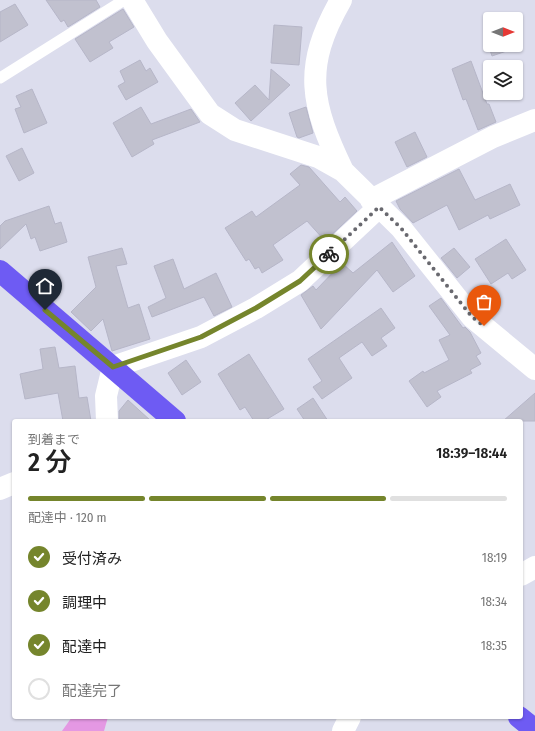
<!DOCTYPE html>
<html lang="ja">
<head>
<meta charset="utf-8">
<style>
  :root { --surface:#fff; --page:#f2f2f2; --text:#222; --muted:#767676; --line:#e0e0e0; --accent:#75852c }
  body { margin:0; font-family:"Fira Sans Condensed","Noto Sans JP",sans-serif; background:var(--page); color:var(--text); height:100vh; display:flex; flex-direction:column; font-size:15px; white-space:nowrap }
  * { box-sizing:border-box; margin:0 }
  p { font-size:13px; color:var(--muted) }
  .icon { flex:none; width:22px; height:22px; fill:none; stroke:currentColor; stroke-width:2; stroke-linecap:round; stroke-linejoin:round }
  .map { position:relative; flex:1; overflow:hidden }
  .details { position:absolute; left:12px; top:419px; width:511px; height:300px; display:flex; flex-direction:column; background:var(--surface); border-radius:4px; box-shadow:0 1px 3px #0004 }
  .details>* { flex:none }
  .needle { width:26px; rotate:90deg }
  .controls { position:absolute; left:483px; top:12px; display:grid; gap:8px }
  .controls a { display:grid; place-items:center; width:40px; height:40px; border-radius:4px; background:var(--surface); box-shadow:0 1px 3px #0004; font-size:20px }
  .pin { position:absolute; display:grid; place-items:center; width:34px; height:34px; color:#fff; margin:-41px -17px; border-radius:50% 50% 50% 0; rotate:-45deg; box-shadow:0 0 4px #0007 }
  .pin .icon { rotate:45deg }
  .courier { position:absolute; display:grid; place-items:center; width:40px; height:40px; margin:-20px; border:3px solid #75852c; border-radius:50%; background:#fff; color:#222; box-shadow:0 1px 5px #0007 }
  .summary em { font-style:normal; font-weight:600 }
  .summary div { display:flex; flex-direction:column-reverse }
  .summary { display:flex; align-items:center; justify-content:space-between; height:68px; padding:0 16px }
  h1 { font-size:26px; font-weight:600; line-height:30px }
  .bar { display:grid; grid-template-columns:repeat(4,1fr); gap:6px 4px; align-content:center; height:48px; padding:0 16px }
  .bar i { height:5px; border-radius:3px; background:var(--line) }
  .bar .active { background:var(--accent) }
  .bar p { grid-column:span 4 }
  ol { padding:0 16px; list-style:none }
  li { display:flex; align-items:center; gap:12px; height:44px }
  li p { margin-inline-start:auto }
  li .icon { padding:4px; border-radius:50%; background:var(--accent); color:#fff; stroke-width:4 }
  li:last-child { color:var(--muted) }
  li i { width:22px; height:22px; border:2px solid var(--line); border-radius:50% }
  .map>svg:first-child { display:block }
  .green { fill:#e498e3 }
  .building { fill:#c1c1cf; stroke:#b6b6c8 }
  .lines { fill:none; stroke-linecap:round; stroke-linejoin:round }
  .service { stroke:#fff; stroke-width:11 }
  .minor { stroke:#fff; stroke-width:22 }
  .primary { stroke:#6e5bf3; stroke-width:22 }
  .done { stroke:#69696f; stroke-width:4; stroke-dasharray:0 7.2 }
  .route { stroke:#75852c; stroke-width:5 }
</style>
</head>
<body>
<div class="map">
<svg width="535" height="731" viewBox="0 0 535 731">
  <rect width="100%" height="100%" fill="#dcdded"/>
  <!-- green -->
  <path class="green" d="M 72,717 L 108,717 L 104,731 L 62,731 Z"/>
  <!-- building -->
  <path class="building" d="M 46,0 L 96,0 L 100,7 L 68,27 L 64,20 L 61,22 Z
    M 15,4 L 28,25 L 0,42 L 0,12 Z
    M 123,9 L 134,27 L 109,42 L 113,48 L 90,62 L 75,39 Z
    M 274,25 L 302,27 L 299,65 L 271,63 Z
    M 490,33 L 490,45 L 516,45 L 516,41 L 518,47 L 492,56 L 485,35 Z
    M 140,60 L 146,71 L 150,68 L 158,82 L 126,100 L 118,86 L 125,82 L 120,71 Z
    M 471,61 L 487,104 L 489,104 L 496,122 L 478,130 L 466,99 L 463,100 L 452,69 Z
    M 271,69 L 290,85 L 251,121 L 235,103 L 255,85 L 269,100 Z
    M 32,89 L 47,123 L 24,133 L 15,109 L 21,107 L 16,96 Z
    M 141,107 L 151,124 L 191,109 L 200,122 L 152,140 L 154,144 L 132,157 L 113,123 Z
    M 306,107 L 313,133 L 299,138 L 297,137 L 289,113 Z
    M 415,132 L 427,157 L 407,167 L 395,142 Z
    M 22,148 L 34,173 L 19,181 L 6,156 Z
    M 301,165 L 309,167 L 340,202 L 345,197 L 357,211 L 325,241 L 307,221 L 273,245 L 283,260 L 262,273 L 259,267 L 255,269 L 249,259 L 246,261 L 225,228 L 252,211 L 256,217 L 300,185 L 290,174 Z
    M 459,169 L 475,200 L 510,184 L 520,205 L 490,219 L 488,215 L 459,230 L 447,205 L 413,223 L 400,209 L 396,201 Z
    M 49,206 L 55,224 L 61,222 L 67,242 L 40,251 L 35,237 L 31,239 L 26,224 L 0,249 L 0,226 L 5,221 Z
    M 506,239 L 526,270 L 512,279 L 508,273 L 491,284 L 475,259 Z
    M 392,242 L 415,276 L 393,292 L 377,270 L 321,329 L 301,295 L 313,286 L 316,290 L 342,263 L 353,273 Z
    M 122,248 L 127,264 L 116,266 L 128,308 L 139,304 L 150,339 L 112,351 L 103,319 L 91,331 L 71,312 L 96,287 L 88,257 Z
    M 454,248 L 470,267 L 457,278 L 441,258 Z
    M 173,259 L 184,289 L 216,273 L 232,307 L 214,316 L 204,297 L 152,317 L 148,307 L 166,298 L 154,266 Z
    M 441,298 L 463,328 L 465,327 L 470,332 L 481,353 L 476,356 L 481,364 L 470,370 L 472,373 L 437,391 L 441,397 L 427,407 L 409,381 L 423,371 L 424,373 L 449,360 L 439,340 L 450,335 L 429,306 Z
    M 381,308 L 395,328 L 381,338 L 387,346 L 372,356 L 362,342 L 339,358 L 352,378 L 322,399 L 313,387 L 322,381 L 308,359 Z
    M 55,347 L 59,368 L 75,366 L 79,398 L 87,397 L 91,421 L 63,421 L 58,393 L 25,399 L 20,374 L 43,369 L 40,349 Z
    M 249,354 L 284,409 L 264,421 L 254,421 L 245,407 L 240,410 L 218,374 Z
    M 186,360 L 201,382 L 182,395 L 168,373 Z
    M 535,393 L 535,421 L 503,421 Z
    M 313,398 L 328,421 L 305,421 L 297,409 Z
    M 128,400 L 151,421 L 119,421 L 119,411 Z"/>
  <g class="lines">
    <!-- service -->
    <path class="service" d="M 0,78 L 124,0"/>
    <!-- minor -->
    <path class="minor" d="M 132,0 L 157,41 L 210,114 L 235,130 L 318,157 L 343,171 L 401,228 L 472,317 L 535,369
      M 341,0 C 302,68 311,104 343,171
      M 371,200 L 493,137 L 535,120
      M 107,421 L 106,396 L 113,367 L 201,337 L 256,308 L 300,281 L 379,207
      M 0,489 L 14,483
      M 521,575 L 535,567
      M 343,731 L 350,717"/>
    <!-- primary -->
    <path class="primary" d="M 0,271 L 175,421
      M 519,717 L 535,730"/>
  </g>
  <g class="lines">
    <!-- done -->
    <path class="done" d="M 329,254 L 379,207 L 401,228 L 472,317 L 484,326"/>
    <!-- route -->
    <path class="route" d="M 45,310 L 113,367 L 201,337 L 256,308 L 300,281 L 329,254"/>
  </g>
</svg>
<div class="controls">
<a><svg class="needle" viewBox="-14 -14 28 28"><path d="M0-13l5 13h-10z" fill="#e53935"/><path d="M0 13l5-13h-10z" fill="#767676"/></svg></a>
<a><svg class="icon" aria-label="layers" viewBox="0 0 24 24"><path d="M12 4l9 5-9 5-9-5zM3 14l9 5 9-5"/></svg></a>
</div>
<div class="pin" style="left:484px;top:326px;background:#ea580c"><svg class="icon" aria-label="bag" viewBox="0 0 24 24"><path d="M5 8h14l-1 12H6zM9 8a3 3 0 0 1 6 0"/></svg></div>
<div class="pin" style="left:45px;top:310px;background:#1f2937"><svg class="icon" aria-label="home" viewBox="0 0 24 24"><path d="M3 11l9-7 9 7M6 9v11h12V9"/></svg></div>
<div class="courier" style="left:329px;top:254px"><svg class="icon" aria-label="bike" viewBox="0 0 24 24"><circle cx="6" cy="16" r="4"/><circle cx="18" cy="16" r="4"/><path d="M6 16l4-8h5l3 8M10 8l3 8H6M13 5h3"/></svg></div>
<section class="details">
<div class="summary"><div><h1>2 分</h1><p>到着まで</p></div><em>18:39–18:44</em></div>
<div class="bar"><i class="active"></i><i class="active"></i><i class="active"></i><i></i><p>配達中 · 120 m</p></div>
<ol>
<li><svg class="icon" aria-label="check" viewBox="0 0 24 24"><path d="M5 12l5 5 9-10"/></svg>受付済み<p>18:19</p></li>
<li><svg class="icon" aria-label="check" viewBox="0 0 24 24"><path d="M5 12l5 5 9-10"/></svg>調理中<p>18:34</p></li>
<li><svg class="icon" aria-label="check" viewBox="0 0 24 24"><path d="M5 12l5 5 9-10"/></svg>配達中<p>18:35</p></li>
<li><i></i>配達完了</li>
</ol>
</section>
</div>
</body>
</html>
